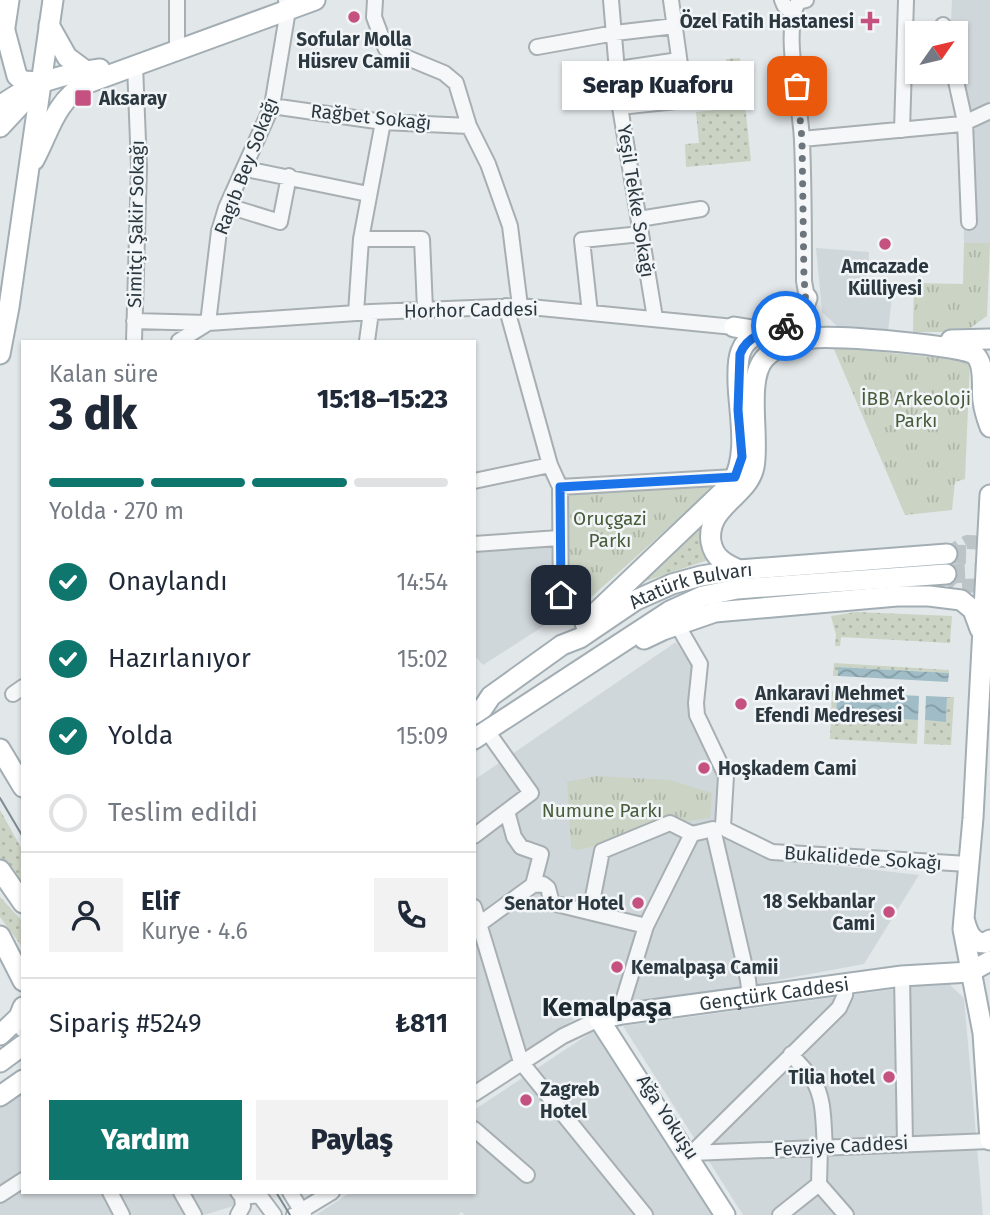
<!DOCTYPE html>
<html lang="tr">
<head>
<meta charset="utf-8">
<style>
  :root { --surface:#fff; --page:#f2f2f3; --text:#1f2937; --muted:#747a83; --line:#e0e1e3; --accent:#0f766e }
  body { margin:0; font-family:"Fira Sans",sans-serif; background:var(--page); color:var(--text); height:100vh; display:flex; flex-direction:column; font-size:26px; white-space:nowrap }
  * { box-sizing:border-box; margin:0 }
  p { font-size:23px; color:var(--muted) }
  .icon { flex:none; width:38px; height:38px; fill:none; stroke:currentColor; stroke-width:2; stroke-linecap:round; stroke-linejoin:round }
  .map { position:relative; flex:1; overflow:hidden }
  .details { position:absolute; left:21px; top:340px; width:455px; height:854px; display:flex; flex-direction:column; background:var(--surface); border-radius:0px; box-shadow:0 2px 5px #0004 }
  .details>* { flex:none }
  .needle { width:46px; rotate:56deg }
  .controls { position:absolute; left:905px; top:21px; display:grid; gap:14px }
  .controls a { display:grid; place-items:center; width:63px; height:63px; border-radius:0px; background:var(--surface); box-shadow:0 2px 5px #0004; font-size:35px }
  .pin { position:absolute; display:grid; place-items:center; width:60px; height:60px; color:#fff; margin:-30px; border-radius:14px; box-shadow:0 4px 10px #0006 }
  .courier { position:absolute; display:grid; place-items:center; width:70px; height:70px; margin:-35px; border:5px solid #1a73e8; border-radius:50%; background:#fff; color:#222; box-shadow:0 2px 9px #0007 }
  .bubble { position:absolute; height:49px; border-radius:0px; background:var(--surface); box-shadow:0 2px 5px #0004; font-size:23px; font-weight:800; line-height:49px; text-align:center }
  .headline em { font-style:normal; font-weight:800 }
  .headline div { display:flex; flex-direction:column-reverse }
  .headline { display:flex; align-items:center; justify-content:space-between; height:119px; padding:0 28px }
  h1 { font-size:46px; font-weight:800; line-height:52px }
  .bar { display:grid; grid-template-columns:repeat(4,1fr); gap:10px 7px; align-content:center; height:84px; padding:0 28px }
  .bar i { height:9px; border-radius:5px; background:var(--line) }
  .bar .on { background:var(--accent) }
  .bar p { grid-column:span 4 }
  .line { display:flex; align-items:center; gap:18px; padding:0 28px; border-top:2px solid var(--line) }
  .line div { flex:1 }
  .round { display:grid; place-items:center; flex:none; width:74px; height:74px; border-radius:0px; background:var(--page) }
  ol { padding:0 28px; list-style:none }
  li { display:flex; align-items:center; gap:21px; height:77px }
  li p { margin-inline-start:auto }
  li .icon { padding:7px; border-radius:50%; background:var(--accent); color:#fff; stroke-width:4 }
  li:last-child { color:var(--muted) }
  li i { width:38px; height:38px; border:4px solid var(--line); border-radius:50% }
  .primary-button { display:flex; gap:14px; margin-top:auto; padding:14px 28px }
  .primary-button a { flex:1; height:80px; border-radius:0px; background:var(--accent); color:#fff; font-size:28px; font-weight:800; line-height:80px; text-align:center }
  .primary-button a+a { background:var(--page); color:var(--text) }
  .map>svg:first-child { display:block }
  .built { fill:#d0d7db }
  .grass { fill:url(#grass-dots) }
  .park { fill:url(#park-tufts) }
  .water { fill:url(#water-waves) }
  .lines { fill:none; stroke-linecap:round; stroke-linejoin:round }
  .minor-tunnel { stroke:#bdc4c7; stroke-width:14; stroke-dasharray:14 7; stroke-linecap:butt }
  .major-tunnel { stroke:#bdc4c7; stroke-width:19; stroke-dasharray:19 10; stroke-linecap:butt }
  .minor-casing { stroke:#a7afb3; stroke-width:18 }
  .major-casing { stroke:#a2aeb4; stroke-width:23 }
  .minor { stroke:#f5f7f8; stroke-width:14 }
  .major { stroke:#fff; stroke-width:19 }
  .tram { stroke:#7d8a92; stroke-width:2 }
  .done { stroke:#6b757b; stroke-width:7; stroke-dasharray:0 12.6 }
  .route { stroke:#1a73e8; stroke-width:9 }
  .poi-dot { fill:#c55180; stroke:#f2f5f7; stroke-width:2.5 }
  .labels { text-anchor:middle; dominant-baseline:central; stroke-width:5; stroke-linejoin:round; paint-order:stroke }
  .poi-label { font-size:19px; font-weight:bold; fill:#2b3840; stroke:#f2f5f7; text-anchor:start }
  .street-label { font-size:19px; fill:#2b3840; stroke:#f2f5f7 }
  .park-label { font-size:19px; fill:#485b3a; stroke:#f2f5f7 }
  .district-label { font-size:26px; font-weight:bold; fill:#1d2931; stroke:#f2f5f7 }
</style>
</head>
<body>
<div class="map">
<svg width="990" height="1215" viewBox="0 0 990 1215">
  <defs>
    <pattern id="grass-dots" width="8" height="8" patternUnits="userSpaceOnUse" patternTransform="scale(1.75)"><rect width="8" height="8" fill="#cbd3c4"/><path d="M2 2h.1M6 6h.1" fill="none" stroke="#aeb6a9" stroke-width="1.8" stroke-linecap="round"/></pattern>
    <pattern id="park-tufts" width="24" height="20" patternUnits="userSpaceOnUse" patternTransform="scale(1.75)"><rect width="24" height="20" fill="#cbd3c4"/><path d="M3 7l-1-3M5 7V3M7 7l1-3M15 17l-1-3M17 17v-4M19 17l1-3" fill="none" stroke="#aeb6a9"/></pattern>
    <pattern id="water-waves" width="16" height="10" patternUnits="userSpaceOnUse" patternTransform="scale(1.75)"><rect width="16" height="10" fill="#a0bdc7"/><path d="M0 5q4-4 8 0t8 0" fill="none" stroke="#839ba3"/></pattern>
  </defs>
  <rect width="100%" height="100%" fill="#e2e7e9"/>
  <!-- built -->
  <path class="built" d="M 952,0 L 990,0 L 990,243 L 964,243 L 963,173 L 966,116 L 956,50 L 956,33 L 953,33 L 951,20 Z
    M 816,248 L 869,252 L 867,284 L 893,287 L 888,332 L 838,327 L 822,312 Z
    M 551,543 L 555,602 L 553,620 L 483,665 L 474,655 L 474,550 Z
    M 676,642 L 695,671 L 690,709 L 720,772 L 723,836 L 779,859 L 919,875 L 864,964 L 578,1017 L 474,1084 L 474,780 Z
    M 947,982 L 964,998 L 983,1215 L 743,1215 L 623,1026 Z
    M 598,1028 L 719,1215 L 464,1215 L 462,1212 L 458,1215 L 316,1215 L 351,1192 L 474,1192 L 474,1110 Z
    M 23,1091 L 23,1192 L 231,1192 L 240,1204 L 204,1215 L 0,1215 L 0,1107 Z"/>
  <!-- grass -->
  <path class="grass" d="M 740,58 L 751,161 L 686,167 L 685,144 L 699,143 L 696,112 L 734,108 L 726,59 Z
    M 703,523 C 700,538 701,547 708,560 L 643,582 Z
    M 856,612 L 952,616 L 950,643 L 841,637 L 840,646 L 835,646 L 836,635 L 831,616 Z
    M 834,663 L 949,670 L 949,673 L 839,667 L 838,676 L 833,676 Z
    M 832,691 L 837,691 L 836,716 L 918,720 L 917,744 L 830,739 Z
    M 947,697 L 954,697 L 951,745 L 924,744 L 925,720 L 946,721 Z
    M 0,810 L 23,851 L 23,891 L 0,860 Z
    M 0,897 L 23,922 L 23,948 L 0,917 Z"/>
  <!-- park -->
  <path class="park" d="M 964,243 L 990,243 L 987,316 L 965,332 L 913,332 L 914,283 L 963,284 Z
    M 833,347 L 970,361 L 965,479 L 955,482 L 952,510 L 905,515 Z
    M 718,483 L 577,610 L 569,600 L 569,492 Z
    M 596,776 L 670,780 L 712,793 L 710,818 L 688,821 L 672,819 L 596,846 L 577,850 L 571,848 L 567,782 Z"/>
  <!-- water -->
  <path class="water" d="M 838,667 L 949,673 L 948,682 L 838,676 Z
    M 837,691 L 919,696 L 918,720 L 836,716 Z
    M 926,696 L 947,697 L 946,722 L 925,720 Z"/>
  <g class="lines">
    <!-- minor-tunnel -->
    <path class="minor-tunnel" d="M 947,554 L 967,542 L 990,543
      M 946,574 L 958,586 L 990,585"/>
    <!-- major-tunnel -->
    <path class="major-tunnel" d="M 947,554 L 990,555
      M 946,574 L 990,572"/>
    <!-- minor casing -->
    <g class="minor-casing">
      <path id="minor" d="M 286,0 L 288,10 L 272,106 L 226,208 L 219,231 L 208,323 L 371,312 L 520,306 L 734,327
        M 375,0 L 374,17 L 386,49 L 444,73 L 456,83 L 469,126 L 488,164 L 510,226 L 520,306
        M 611,0 L 620,107 L 655,318
        M 782,0 L 784,5 L 792,13
        M 806,0 L 798,2 C 782,32 801,104 802,141 C 804,187 804,235 804,281 L 807,298
        M 943,25 L 945,33
        M 537,47 L 615,33 L 675,26
        M 177,49 L 177,0
        M 618,69 L 679,60
        M 954,72 L 965,122 L 969,222
        M 272,106 L 383,122 L 469,126
        M 620,107 L 685,100 L 671,0
        M 902,130 L 906,0
        M 802,139 L 962,124 L 990,111
        M 246,169 L 368,194
        M 228,206 L 280,222 L 289,176
        M 639,219 L 701,209
        M 361,239 L 422,239 L 425,309
        M 506,306 L 550,465 L 560,487 L 561,615
        M 356,313 L 361,239 L 383,122
        M 590,313 L 582,240 L 641,234
        M 134,321 L 208,323 L 179,341
        M 134,341 L 139,167 L 135,65
        M 367,341 L 371,312
        M 474,481 L 550,465
        M 560,487 L 735,477
        M 474,544 L 559,538
        M 683,623 L 682,633 L 700,664 L 696,703 L 697,715 L 726,776 L 723,826 L 727,830 L 772,852 L 968,864
        M 13,694 L 23,687
        M 507,811 L 514,837 L 521,847 L 541,854 L 533,885
        M 692,834 L 713,829 L 748,980 L 750,998
        M 474,836 L 531,793 L 487,731
        M 474,907 L 521,1062 L 645,1215
        M 590,912 L 602,851 L 670,823 L 692,834
        M 474,928 L 533,885 L 543,884 L 548,888 L 552,903 L 646,926
        M 902,976 L 905,1143
        M 622,1014 L 623,1001 L 646,926 L 692,834
        M 22,1029 L 23,1030
        M 791,1054 C 798,1063 807,1071 813,1080 C 825,1099 823,1124 825,1146
        M 474,1094 L 563,1036 L 599,1019
        M 474,1129 L 527,1175
        M 692,1153 L 990,1141
        M 691,1154 L 839,1008 L 845,995 L 846,984
        M 819,1184 L 846,1215
        M 110,1192 L 122,1215
        M 181,1192 L 194,1215
        M 238,1192 L 242,1197 L 259,1195
        M 257,1192 L 274,1215
        M 290,1192 L 304,1215
        M 0,1195 L 23,1180
        M 238,1215 L 243,1206 L 242,1197
        M 294,1215 L 332,1192
        M 780,1215 L 819,1184 L 820,1146"/>
    </g>
    <!-- major casing -->
    <g class="major-casing">
      <g id="major">
        <path d="M 49,25 L 67,57 L 86,71"/>
        <path d="M 5,31 L 17,76 L 23,81 L 41,82"/>
        <path d="M 3,40 L 9,0"/>
        <path d="M 0,106 C 31,83 62,74 100,69"/>
        <path d="M 0,127 L 26,99"/>
        <path d="M 34,160 C 50,130 55,102 85,84 L 315,0"/>
        <path d="M 734,327 L 764,332"/>
        <path d="M 951,340 L 990,339"/>
        <path d="M 0,354 L 9,307 L 53,0"/>
        <path d="M 990,495 L 973,818 L 963,929 L 983,1033 L 990,1140"/>
        <path d="M 739,570 C 725,564 714,558 711,542 C 706,506 748,497 754,467 C 760,438 745,379 765,358 C 777,345 796,340 813,338 C 834,335 963,345 975,355 C 986,365 981,389 983,401 C 984,410 987,419 990,427"/>
        <path d="M 585,623 L 732,483 C 749,454 739,415 738,383 C 738,373 737,360 741,351 C 750,327 780,335 796,322 C 803,316 804,306 807,298"/>
        <path d="M 644,639 L 663,630 L 715,612 L 897,596 L 929,596 L 961,600 L 973,610 L 980,629"/>
        <path id="s1" d="M 474,714 L 483,708 L 491,696 L 562,645 L 580,638 L 636,600 L 672,584 L 701,576 L 739,570 L 947,554"/>
        <path d="M 474,739 L 670,611 L 703,596 L 737,589 L 946,574"/>
        <path d="M 0,749 L 23,787"/>
        <path d="M 0,870 L 23,903"/>
        <path d="M 965,922 C 968,933 972,943 985,943 L 990,940"/>
        <path d="M 0,936 L 23,981"/>
        <path d="M 0,1035 L 19,1017 L 23,1007"/>
        <path d="M 0,1062 L 23,1045"/>
        <path d="M 0,1096 L 23,1080"/>
        <path id="s2" d="M 725,1215 L 599,1019 L 622,1014 L 902,976 L 970,972 L 990,961"/>
      </g>
    </g>
    <!-- minor -->
    <use href="#minor" class="minor"/>
    <!-- major -->
    <use href="#major" class="major"/>
    <!-- tram -->
    <path class="tram" d="M 0,798 L 23,837
      M 276,1192 L 290,1215"/>
  </g>
  <g class="lines">
    <!-- done -->
    <path class="done" d="M 786,326 C 807,320 807,300 804,281 L 802,139 L 797,86"/>
    <!-- route -->
    <path class="route" d="M 561,595 L 560,487 L 735,477 L 742,457 L 738,410 L 740,354 C 747,335 769,330 786,326"/>
  </g>
  <!-- markers -->
  <g class="poi-dot">
    <circle cx="354" cy="17" r="7"/>
    <path d="M866.5 10.5h7v7h7v7h-7v7h-7v-7h-7v-7h7z"/>
    <rect x="74" y="89" width="18" height="18" rx="3.5"/>
    <circle cx="885" cy="244" r="7"/>
    <circle cx="741" cy="704" r="7"/>
    <circle cx="704" cy="768" r="7"/>
    <circle cx="638" cy="903" r="7"/>
    <circle cx="889" cy="912" r="7"/>
    <circle cx="617" cy="967" r="7"/>
    <circle cx="889" cy="1077" r="7"/>
    <circle cx="526" cy="1100" r="7"/>
  </g>
  <g class="labels">
    <!-- poi labels -->
    <g class="poi-label">
      <text x="854" y="21" text-anchor="end">Özel Fatih Hastanesi</text>
      <text x="354" y="39" text-anchor="middle">Sofular Molla<tspan x="354" dy="22">Hüsrev Camii</tspan></text>
      <text x="99" y="98">Aksaray</text>
      <text x="885" y="266" text-anchor="middle">Amcazade<tspan x="885" dy="22">Külliyesi</tspan></text>
      <text x="755" y="693">Ankaravi Mehmet<tspan x="755" dy="22">Efendi Medresesi</tspan></text>
      <text x="718" y="768">Hoşkadem Cami</text>
      <text x="875" y="901" text-anchor="end">18 Sekbanlar<tspan x="875" dy="22">Cami</tspan></text>
      <text x="624" y="903" text-anchor="end">Senator Hotel</text>
      <text x="631" y="967">Kemalpaşa Camii</text>
      <text x="875" y="1077" text-anchor="end">Tilia hotel</text>
      <text x="540" y="1089">Zagreb<tspan x="540" dy="22">Hotel</tspan></text>
    </g>
    <!-- street labels -->
    <g class="street-label">
      <text transform="translate(371 117) rotate(6)">Rağbet Sokağı</text>
      <text transform="translate(246 166) rotate(-69)">Ragıb Bey Sokağı</text>
      <text transform="translate(636 201) rotate(81)">Yeşil Tekke Sokağı</text>
      <text transform="translate(136 224) rotate(-89)">Simitçi Şakir Sokağı</text>
      <text transform="translate(471 310) rotate(-1)">Horhor Caddesi</text>
      <text stroke="none"><textPath href="#s1" startOffset="257">Atatürk Bulvarı</textPath></text>
      <text transform="translate(863 858) rotate(4)">Bukalidede Sokağı</text>
      <text stroke="none"><textPath href="#s2" startOffset="410">Gençtürk Caddesi</textPath></text>
      <text transform="translate(668 1117) rotate(57)">Ağa Yokuşu</text>
      <text transform="translate(841 1146) rotate(-3)">Fevziye Caddesi</text>
    </g>
    <!-- park labels -->
    <g class="park-label">
      <text x="916" y="398">İBB Arkeoloji<tspan x="916" dy="22">Parkı</tspan></text>
      <text x="610" y="518">Oruçgazi<tspan x="610" dy="22">Parkı</tspan></text>
      <text x="602" y="810">Numune Parkı</text>
    </g>
    <!-- district labels -->
    <g class="district-label">
      <text x="607" y="1007">Kemalpaşa</text>
    </g>
  </g>
</svg>
<div class="controls">
<a><svg class="needle" viewBox="-14 -14 28 28"><path d="M0-13l5 13h-10z" fill="#e53935"/><path d="M0 13l5-13h-10z" fill="#747a83"/></svg></a>
</div>
<div class="pin" style="left:797px;top:86px;background:#ea580c"><svg class="icon" aria-label="bag" viewBox="0 0 24 24"><path d="M5 8h14l-1 12H6zM9 8a3 3 0 0 1 6 0"/></svg></div>
<div class="pin" style="left:561px;top:595px;background:#1f2937"><svg class="icon" aria-label="home" viewBox="0 0 24 24"><path d="M3 11l9-7 9 7M6 9v11h12V9"/></svg></div>
<div class="courier" style="left:786px;top:326px"><svg class="icon" aria-label="bike" viewBox="0 0 24 24"><circle cx="6" cy="16" r="4"/><circle cx="18" cy="16" r="4"/><path d="M6 16l4-8h5l3 8M10 8l3 8H6M13 5h3"/></svg></div>
<div class="bubble" style="left:562px;top:61px;width:192px">Serap Kuaforu</div>
<section class="details">
<div class="headline"><div><h1>3 dk</h1><p>Kalan süre</p></div><em>15:18–15:23</em></div>
<div class="bar"><i class="on"></i><i class="on"></i><i class="on"></i><i></i><p>Yolda · 270 m</p></div>
<ol>
<li><svg class="icon" aria-label="check" viewBox="0 0 24 24"><path d="M5 12l5 5 9-10"/></svg>Onaylandı<p>14:54</p></li>
<li><svg class="icon" aria-label="check" viewBox="0 0 24 24"><path d="M5 12l5 5 9-10"/></svg>Hazırlanıyor<p>15:02</p></li>
<li><svg class="icon" aria-label="check" viewBox="0 0 24 24"><path d="M5 12l5 5 9-10"/></svg>Yolda<p>15:09</p></li>
<li><i></i>Teslim edildi</li>
</ol>
<div class="line" style="height:126px"><a class="round"><svg class="icon" aria-label="person" viewBox="0 0 24 24"><circle cx="12" cy="8" r="4"/><path d="M4 21q1-7 8-7t8 7"/></svg></a><div><b>Elif</b><p>Kurye · 4.6</p></div><a class="round"><svg class="icon" aria-label="phone" viewBox="0 0 24 24"><path d="M5 4h4l2 5-3 2q2 4 5 5l2-3 5 2v4C11 20 4 13 5 4z"/></svg></a></div>
<div class="line" style="height:91px"><div>Sipariş #5249</div><b>₺811</b></div>
<div class="primary-button"><a>Yardım</a><a>Paylaş</a></div>
</section>
</div>
</body>
</html>
